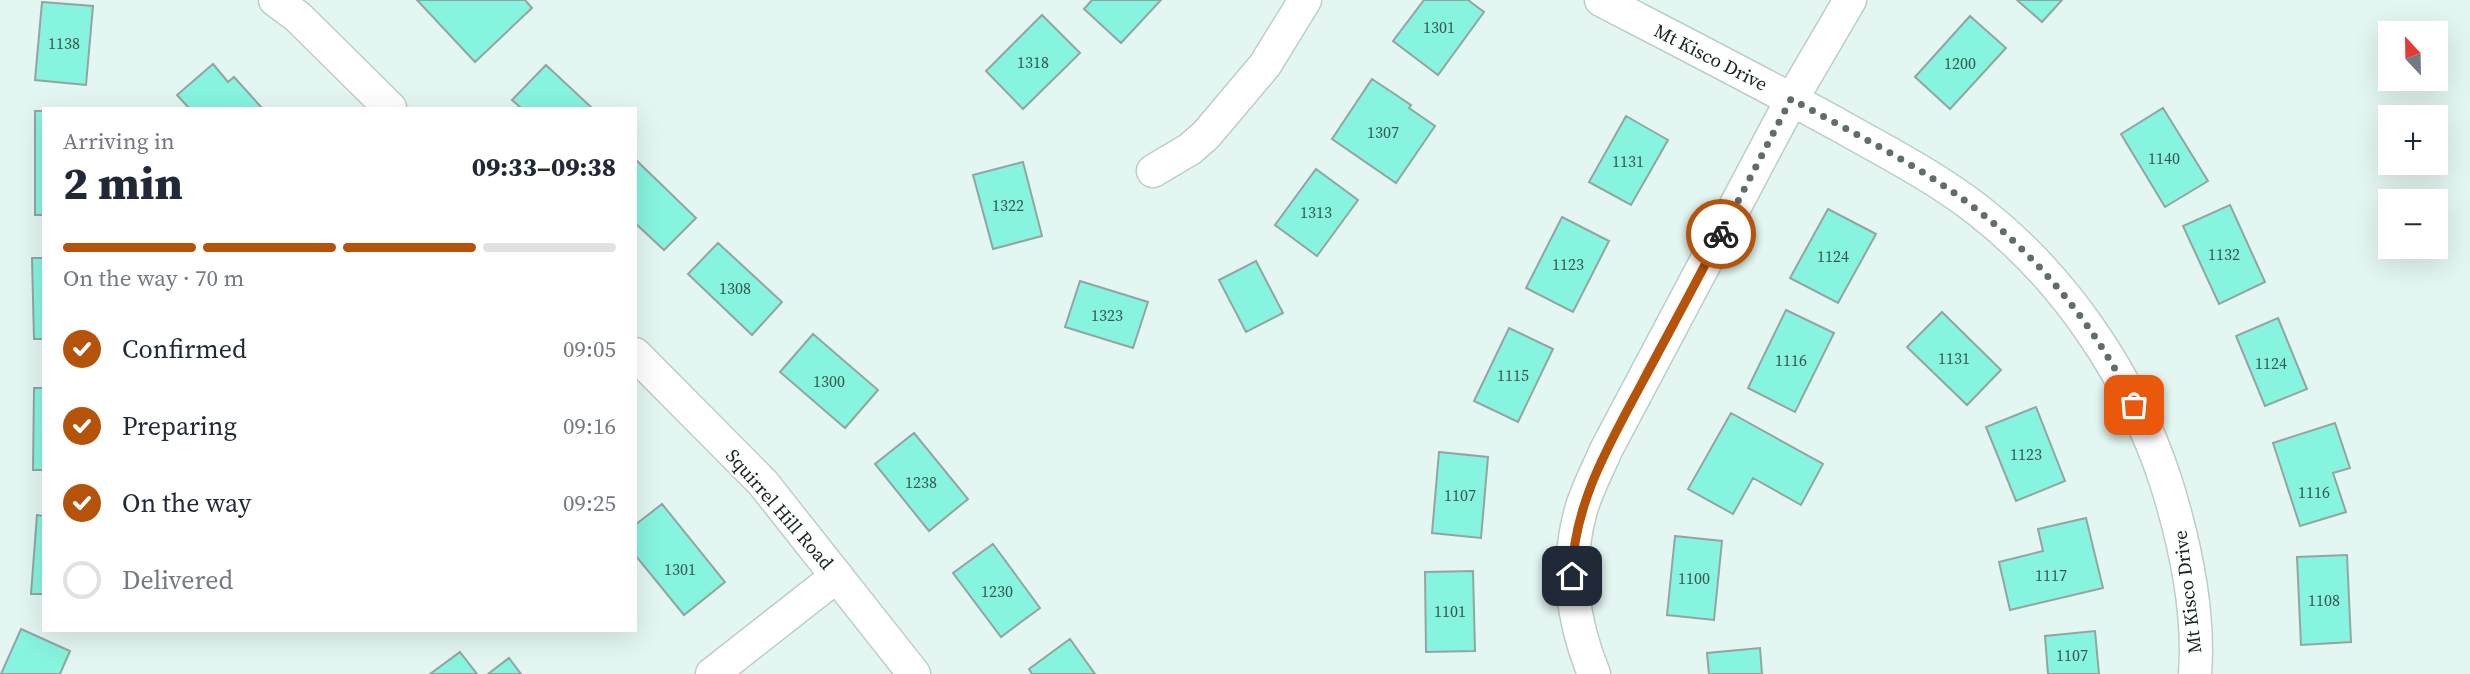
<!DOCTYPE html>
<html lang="en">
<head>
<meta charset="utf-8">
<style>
  :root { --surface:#fff; --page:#f2f2f3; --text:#1f2937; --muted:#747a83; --line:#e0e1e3; --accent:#b45309 }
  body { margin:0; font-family:"Source Serif 4",serif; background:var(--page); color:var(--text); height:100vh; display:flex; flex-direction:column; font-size:26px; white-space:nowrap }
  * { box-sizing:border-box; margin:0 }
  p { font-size:23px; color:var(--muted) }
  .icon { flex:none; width:38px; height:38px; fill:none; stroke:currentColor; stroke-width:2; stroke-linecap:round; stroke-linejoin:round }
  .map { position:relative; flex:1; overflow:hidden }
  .panel { position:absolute; left:42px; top:107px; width:595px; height:525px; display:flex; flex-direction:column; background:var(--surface); border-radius:0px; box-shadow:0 7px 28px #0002 }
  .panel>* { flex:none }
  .needle { width:46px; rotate:338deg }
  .tools { position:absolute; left:2378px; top:21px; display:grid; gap:14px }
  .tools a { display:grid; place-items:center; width:70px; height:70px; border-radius:0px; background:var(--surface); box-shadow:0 7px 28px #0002; font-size:35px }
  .pin { position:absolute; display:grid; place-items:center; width:60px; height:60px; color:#fff; margin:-30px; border-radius:14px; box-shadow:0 4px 10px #0006 }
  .courier { position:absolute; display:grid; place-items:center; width:70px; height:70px; margin:-35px; border:5px solid #b45309; border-radius:50%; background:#fff; color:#222; box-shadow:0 2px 9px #0007 }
  .headline em { font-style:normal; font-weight:800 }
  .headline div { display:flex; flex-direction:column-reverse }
  .headline { display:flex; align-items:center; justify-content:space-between; height:119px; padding:0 21px }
  h1 { font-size:46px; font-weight:800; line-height:52px }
  .bar { display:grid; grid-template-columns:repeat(4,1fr); gap:10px 7px; align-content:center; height:84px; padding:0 21px }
  .bar i { height:9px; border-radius:5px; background:var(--line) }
  .bar .active { background:var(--accent) }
  .bar p { grid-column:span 4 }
  ol { padding:0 21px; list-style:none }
  li { display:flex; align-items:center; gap:21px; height:77px }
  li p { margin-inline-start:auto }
  li .icon { padding:7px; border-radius:50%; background:var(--accent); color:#fff; stroke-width:4 }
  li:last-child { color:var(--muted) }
  li i { width:38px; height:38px; border:4px solid var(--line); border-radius:50% }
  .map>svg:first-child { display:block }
  .building { fill:#87f4df; stroke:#94a5a1; stroke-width:2 }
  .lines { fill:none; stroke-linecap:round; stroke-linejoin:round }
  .minor-casing { stroke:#bcceca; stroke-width:35 }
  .minor { stroke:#fff; stroke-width:32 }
  .done { stroke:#626d6a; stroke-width:7; stroke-dasharray:0 12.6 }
  .route { stroke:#b45309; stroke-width:9 }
  .labels { text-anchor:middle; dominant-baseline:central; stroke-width:5; stroke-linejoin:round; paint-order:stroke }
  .number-label { font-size:16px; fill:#375750 }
  .street-label { font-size:19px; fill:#1c2321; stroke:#fbfffe }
</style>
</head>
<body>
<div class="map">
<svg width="2470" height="674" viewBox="0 0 2470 674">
  <rect width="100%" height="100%" fill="#e3f6f1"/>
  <!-- building -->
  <path class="building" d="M 417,0 L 525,0 L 532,8 L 475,62 Z
    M 1092,0 L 1161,0 L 1121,43 L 1084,9 Z
    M 1424,0 L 1468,0 L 1484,12 L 1438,75 L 1393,41 Z
    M 2017,0 L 2062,0 L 2042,22 Z
    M 42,2 L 93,6 L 86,85 L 35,80 Z
    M 1042,15 L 1080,53 L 1023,109 L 986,71 Z
    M 1970,16 L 2006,48 L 1950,109 L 1915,77 Z
    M 213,64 L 228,82 L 234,77 L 262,108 L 189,108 L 177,95 Z
    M 546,65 L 592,108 L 521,108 L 512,100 Z
    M 1372,79 L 1411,105 L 1409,108 L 1435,126 L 1396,183 L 1332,139 Z
    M 2163,108 L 2208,181 L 2165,207 L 2121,134 Z
    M 35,111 L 44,111 L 44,215 L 35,215 Z
    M 1626,116 L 1668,140 L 1631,205 L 1589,182 Z
    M 635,159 L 696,218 L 664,250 L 635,223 Z
    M 1023,162 L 1042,236 L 993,249 L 973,175 Z
    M 1316,169 L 1358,200 L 1317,256 L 1275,225 Z
    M 2230,205 L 2265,282 L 2219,304 L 2183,226 Z
    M 1828,209 L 1876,234 L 1838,303 L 1790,278 Z
    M 1562,217 L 1609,241 L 1573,312 L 1526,288 Z
    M 718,243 L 782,302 L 752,335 L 688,274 Z
    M 32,258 L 44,258 L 44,339 L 34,339 Z
    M 1256,261 L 1283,313 L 1246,332 L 1219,280 Z
    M 1080,281 L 1148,302 L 1133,348 L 1065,327 Z
    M 1786,310 L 1834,333 L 1795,412 L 1748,388 Z
    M 1942,312 L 2001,370 L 1967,405 L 1907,347 Z
    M 2278,318 L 2307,389 L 2265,406 L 2236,336 Z
    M 1509,328 L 1553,349 L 1518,422 L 1474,401 Z
    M 813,334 L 878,390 L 845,428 L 780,372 Z
    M 34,388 L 44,388 L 44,470 L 33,470 Z
    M 2036,407 L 2065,481 L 2016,501 L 1986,427 Z
    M 1731,413 L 1823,464 L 1801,505 L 1753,478 L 1733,514 L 1688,489 Z
    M 2335,423 L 2350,468 L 2333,473 L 2346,512 L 2300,526 L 2273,443 Z
    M 914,433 L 968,499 L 929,531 L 875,464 Z
    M 1439,452 L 1488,457 L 1481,538 L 1432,533 Z
    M 662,504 L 725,582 L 684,615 L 635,555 L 635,525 Z
    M 37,515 L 44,516 L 44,594 L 31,594 Z
    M 2086,518 L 2103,588 L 2010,610 L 1999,562 L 2043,551 L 2038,529 Z
    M 1675,536 L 1722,541 L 1714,620 L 1667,615 Z
    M 993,544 L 1040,608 L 1001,637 L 953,573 Z
    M 2347,555 L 2351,642 L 2301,645 L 2297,557 Z
    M 1473,571 L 1475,651 L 1426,652 L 1425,572 Z
    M 21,629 L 70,651 L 60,674 L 1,674 Z
    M 2095,631 L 2099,674 L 2048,674 L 2045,636 Z
    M 1070,639 L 1095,674 L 1032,674 L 1029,669 Z
    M 1760,648 L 1762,674 L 1709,674 L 1707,653 Z
    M 460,652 L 477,674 L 430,674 Z
    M 509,658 L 521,674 L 488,674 Z"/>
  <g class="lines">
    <!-- minor casing -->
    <g class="minor-casing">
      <path id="minor" d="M 275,0 L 298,17 L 390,108
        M 1601,0 C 1682,42 1764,84 1844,128 C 1890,154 1937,178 1979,211 C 2066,279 2132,378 2166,482 C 2185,543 2200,610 2195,674
        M 1153,171 L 1190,149 L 1206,135 L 1265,65 L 1305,0
        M 635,354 L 763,483 L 914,674
        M 712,674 L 837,576
        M 1594,674 C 1572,620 1565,567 1581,510 C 1587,489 1598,469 1606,450 L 1792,99 L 1850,0"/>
    </g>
    <!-- minor -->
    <use href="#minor" class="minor"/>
  </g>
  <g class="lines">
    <!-- done -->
    <path class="done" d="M 1721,234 L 1791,99 C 1846,129 1902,157 1953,192 C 2029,245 2094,321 2134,405"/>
    <!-- route -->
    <path class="route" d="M 1572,576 C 1573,504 1610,443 1643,381 C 1669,332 1696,283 1721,234"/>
  </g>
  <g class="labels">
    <!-- number labels -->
    <g class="number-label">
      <text x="1439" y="27">1301</text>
      <text x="64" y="43">1138</text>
      <text x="1033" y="62">1318</text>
      <text x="1960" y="63">1200</text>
      <text x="1383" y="132">1307</text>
      <text x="2164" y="158">1140</text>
      <text x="1628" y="161">1131</text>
      <text x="1008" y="205">1322</text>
      <text x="1316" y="212">1313</text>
      <text x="2224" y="254">1132</text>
      <text x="1833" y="256">1124</text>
      <text x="1568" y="264">1123</text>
      <text x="735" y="288">1308</text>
      <text x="1107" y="315">1323</text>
      <text x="1954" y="358">1131</text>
      <text x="1791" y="360">1116</text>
      <text x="2271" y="363">1124</text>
      <text x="1513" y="375">1115</text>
      <text x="829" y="381">1300</text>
      <text x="2026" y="454">1123</text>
      <text x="921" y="482">1238</text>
      <text x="2314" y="492">1116</text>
      <text x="1460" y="495">1107</text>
      <text x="680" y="569">1301</text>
      <text x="2051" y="575">1117</text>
      <text x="1694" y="578">1100</text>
      <text x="997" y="591">1230</text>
      <text x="2324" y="600">1108</text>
      <text x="1450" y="611">1101</text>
      <text x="2072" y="655">1107</text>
    </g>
    <!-- street labels -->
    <g class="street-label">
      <text transform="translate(1711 57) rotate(27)">Mt Kisco Drive</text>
      <text transform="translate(780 509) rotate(49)">Squirrel Hill Road</text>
      <text transform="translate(2187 592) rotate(-97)">Mt Kisco Drive</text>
    </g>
  </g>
</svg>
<div class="tools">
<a><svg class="needle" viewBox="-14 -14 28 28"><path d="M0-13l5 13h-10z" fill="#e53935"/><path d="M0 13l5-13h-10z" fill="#747a83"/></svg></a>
<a>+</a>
<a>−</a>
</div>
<div class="pin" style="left:2134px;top:405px;background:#ea580c"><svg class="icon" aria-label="bag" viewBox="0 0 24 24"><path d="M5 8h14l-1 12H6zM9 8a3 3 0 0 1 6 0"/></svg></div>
<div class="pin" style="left:1572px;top:576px;background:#1f2937"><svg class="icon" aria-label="home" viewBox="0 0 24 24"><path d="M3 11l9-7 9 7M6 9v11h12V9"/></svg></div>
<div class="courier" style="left:1721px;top:234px"><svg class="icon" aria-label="bike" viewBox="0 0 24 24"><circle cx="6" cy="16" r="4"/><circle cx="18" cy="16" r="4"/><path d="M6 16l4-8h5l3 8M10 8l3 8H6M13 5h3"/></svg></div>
<section class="panel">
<div class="headline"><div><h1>2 min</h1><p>Arriving in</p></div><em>09:33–09:38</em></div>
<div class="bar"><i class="active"></i><i class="active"></i><i class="active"></i><i></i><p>On the way · 70 m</p></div>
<ol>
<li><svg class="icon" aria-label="check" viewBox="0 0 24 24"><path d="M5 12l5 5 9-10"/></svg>Confirmed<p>09:05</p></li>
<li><svg class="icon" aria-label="check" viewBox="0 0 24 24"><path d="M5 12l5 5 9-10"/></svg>Preparing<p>09:16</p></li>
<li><svg class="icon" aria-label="check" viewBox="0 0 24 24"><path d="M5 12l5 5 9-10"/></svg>On the way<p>09:25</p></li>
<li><i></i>Delivered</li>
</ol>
</section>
</div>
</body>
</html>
